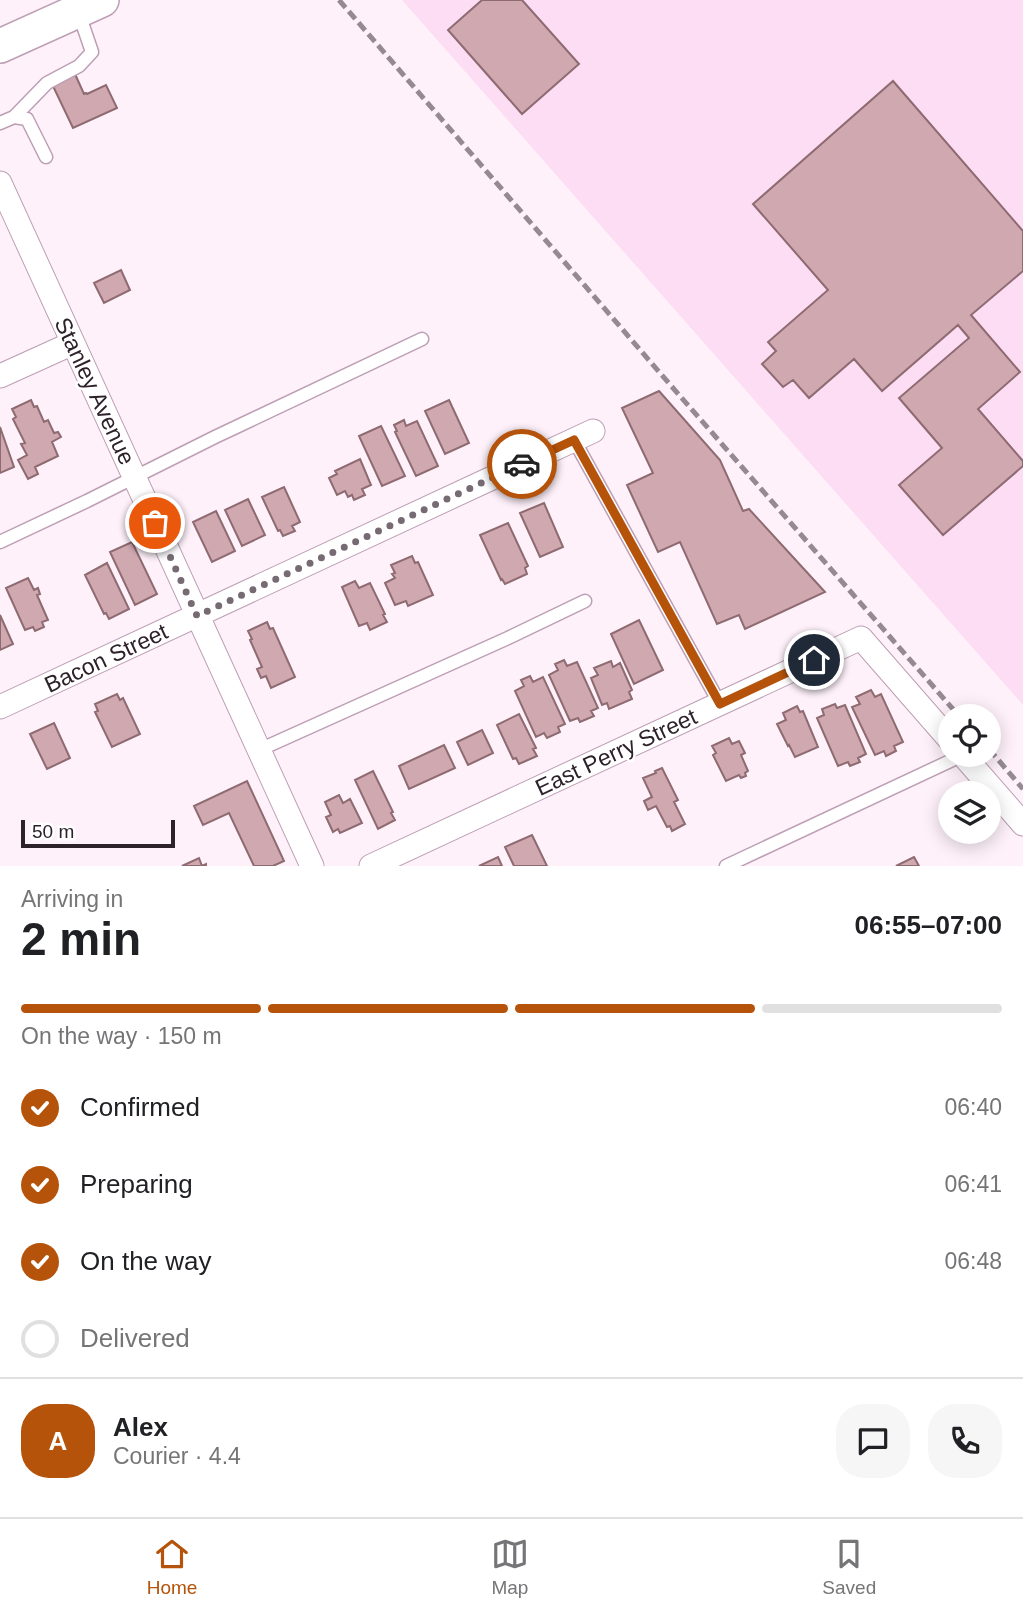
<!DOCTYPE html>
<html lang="en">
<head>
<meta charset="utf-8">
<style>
  :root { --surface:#fff; --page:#f6f6f6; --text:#202124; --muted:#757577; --line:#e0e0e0; --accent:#b45309 }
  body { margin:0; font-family:Arial,sans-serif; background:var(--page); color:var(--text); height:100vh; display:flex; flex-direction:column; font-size:26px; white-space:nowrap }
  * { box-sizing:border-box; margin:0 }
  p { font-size:23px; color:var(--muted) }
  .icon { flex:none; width:38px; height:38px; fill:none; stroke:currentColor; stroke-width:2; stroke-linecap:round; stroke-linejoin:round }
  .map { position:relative; height:866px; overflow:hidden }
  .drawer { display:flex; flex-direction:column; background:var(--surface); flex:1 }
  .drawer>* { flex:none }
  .buttons { position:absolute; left:938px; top:704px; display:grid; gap:14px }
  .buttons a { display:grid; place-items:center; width:63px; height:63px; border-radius:50%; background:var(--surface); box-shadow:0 4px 18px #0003; font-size:35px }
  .scale { position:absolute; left:21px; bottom:18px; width:154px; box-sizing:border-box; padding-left:7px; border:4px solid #2d212a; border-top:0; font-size:19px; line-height:24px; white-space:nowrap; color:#2d212a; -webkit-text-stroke:5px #fff; paint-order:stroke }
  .pin { position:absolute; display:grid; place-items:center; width:60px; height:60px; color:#fff; margin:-30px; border:4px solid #fff; border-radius:50%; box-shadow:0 2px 7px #0007 }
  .courier { position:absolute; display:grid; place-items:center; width:70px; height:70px; margin:-35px; border:5px solid #b45309; border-radius:50%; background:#fff; color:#222; box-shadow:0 2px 9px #0007 }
  .head em { font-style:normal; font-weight:800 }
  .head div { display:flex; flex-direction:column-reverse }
  .head { display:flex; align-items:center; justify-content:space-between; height:119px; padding:0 21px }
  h1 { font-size:46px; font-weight:800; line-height:52px }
  .bar { display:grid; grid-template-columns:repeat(4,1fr); gap:10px 7px; align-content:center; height:84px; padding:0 21px }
  .bar i { height:9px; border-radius:5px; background:var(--line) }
  .bar .active { background:var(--accent) }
  .bar p { grid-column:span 4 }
  .line { display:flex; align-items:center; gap:18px; padding:0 21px; border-top:2px solid var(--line) }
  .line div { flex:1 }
  .round { display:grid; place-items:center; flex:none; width:74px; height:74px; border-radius:28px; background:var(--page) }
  ol { padding:0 21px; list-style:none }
  li { display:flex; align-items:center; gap:21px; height:77px }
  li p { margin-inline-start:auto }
  li .icon { padding:7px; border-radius:50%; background:var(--accent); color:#fff; stroke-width:4 }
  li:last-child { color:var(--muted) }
  li i { width:38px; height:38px; border:4px solid var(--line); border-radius:50% }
  .menu { display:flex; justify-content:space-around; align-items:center; height:98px; border-top:2px solid var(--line); background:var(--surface); font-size:19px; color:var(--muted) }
  .menu a { display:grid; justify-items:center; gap:4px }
  .menu .active { color:var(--accent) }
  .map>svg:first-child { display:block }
  .built { fill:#fdddf4 }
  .building { fill:#d0a8b0; stroke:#8e6a71; stroke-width:2 }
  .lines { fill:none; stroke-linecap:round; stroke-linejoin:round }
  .service-casing { stroke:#bd9fb5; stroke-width:15 }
  .minor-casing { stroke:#bd9fb5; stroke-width:25 }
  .secondary-casing { stroke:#bd9fb5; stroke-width:36 }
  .service { stroke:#fff; stroke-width:12 }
  .minor { stroke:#fff; stroke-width:23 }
  .secondary { stroke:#fff; stroke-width:33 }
  .rail { stroke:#958992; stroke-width:5; stroke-dasharray:10 5; stroke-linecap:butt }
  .done { stroke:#766a73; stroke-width:7; stroke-dasharray:0 12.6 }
  .route { stroke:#b45309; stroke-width:9 }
  .labels { text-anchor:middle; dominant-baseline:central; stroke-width:5; stroke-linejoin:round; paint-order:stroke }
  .street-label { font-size:23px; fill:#2d212a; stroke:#fff }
</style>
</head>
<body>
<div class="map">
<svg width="1023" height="866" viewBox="0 0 1023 866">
  <rect width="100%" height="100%" fill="#fef1fa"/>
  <!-- built -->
  <path class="built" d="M 402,0 L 1023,0 L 1023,705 Z"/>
  <!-- building -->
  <path class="building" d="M 482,0 L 522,0 L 579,64 L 522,114 L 448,30 Z
    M 75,74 L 84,94 L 86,93 L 87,94 L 106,85 L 117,108 L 73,128 L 52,84 Z
    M 893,81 L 1023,231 L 1023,271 L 971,315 L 1020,372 L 978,409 L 1023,461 L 1023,466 L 943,535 L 899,485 L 942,448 L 899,398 L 969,338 L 958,325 L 882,391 L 854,359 L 809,398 L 793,380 L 783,387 L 762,364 L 776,351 L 768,342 L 828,290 L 753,204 Z
    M 121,270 L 130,290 L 104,303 L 94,283 Z
    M 659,391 L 720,460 L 743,511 L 749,509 L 825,592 L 745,629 L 739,615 L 717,624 L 680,542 L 658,552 L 627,485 L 653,473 L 622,408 Z
    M 31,400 L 34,407 L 37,406 L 44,422 L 48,420 L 54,433 L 58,432 L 61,437 L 52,442 L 58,456 L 35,467 L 38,474 L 28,479 L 18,460 L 27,455 L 21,444 L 25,443 L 13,419 L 16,417 L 12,409 Z
    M 449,400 L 469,443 L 445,454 L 425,411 Z
    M 404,420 L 406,426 L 417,421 L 438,466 L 416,476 L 395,432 L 397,431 L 394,425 Z
    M 381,426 L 405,476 L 382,486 L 359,436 Z
    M 0,427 L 14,467 L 0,473 Z
    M 360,459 L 371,485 L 362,489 L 365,495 L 354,500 L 352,495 L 348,497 L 345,491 L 337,495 L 329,478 L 337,474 L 335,471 Z
    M 284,487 L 300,522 L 292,526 L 295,531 L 283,536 L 280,530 L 278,531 L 262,497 Z
    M 248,499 L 265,535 L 242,546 L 225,510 Z
    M 544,503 L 563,547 L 540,557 L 520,513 Z
    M 216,511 L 235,551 L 212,562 L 193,522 Z
    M 508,523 L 528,566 L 525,568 L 527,574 L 505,584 L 502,579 L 501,580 L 480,535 Z
    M 132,542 L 157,594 L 135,605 L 110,552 Z
    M 412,556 L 415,563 L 418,562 L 433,595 L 408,606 L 406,601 L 395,605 L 385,583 L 395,578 L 392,574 L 395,573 L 391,565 Z
    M 107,563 L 129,609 L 109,619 L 106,613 L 104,614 L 85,575 Z
    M 28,578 L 34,590 L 38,588 L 40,594 L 37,595 L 48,620 L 42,622 L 44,627 L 35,631 L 33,627 L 25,630 L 6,588 Z
    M 355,581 L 359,588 L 370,583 L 385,614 L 383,615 L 387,622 L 370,630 L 367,623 L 359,626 L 342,587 Z
    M 0,615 L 13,644 L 0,650 Z
    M 639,620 L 663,670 L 634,684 L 611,634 Z
    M 267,622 L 270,629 L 273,628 L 295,677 L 271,688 L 266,676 L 261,678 L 257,669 L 262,667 L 250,640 L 252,639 L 248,631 Z
    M 564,660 L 567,666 L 577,662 L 598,708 L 591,711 L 594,716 L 580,722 L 578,718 L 570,721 L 549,675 L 558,670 L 555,664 Z
    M 611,661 L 613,667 L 620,663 L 632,690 L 629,692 L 632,699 L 609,709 L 607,703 L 602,705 L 591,678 L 598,675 L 594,668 Z
    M 530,676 L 533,682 L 543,677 L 565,724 L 558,727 L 560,732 L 547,738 L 544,733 L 536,737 L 515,691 L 524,686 L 521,680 Z
    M 871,690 L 875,697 L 881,694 L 903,742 L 894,746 L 896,751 L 886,756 L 884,751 L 875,755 L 852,707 L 860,704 L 856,697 Z
    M 117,694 L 120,700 L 123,698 L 140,734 L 112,747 L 95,712 L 98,711 L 95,704 Z
    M 835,704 L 837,708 L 845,705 L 866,754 L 858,758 L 860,762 L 850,766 L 848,762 L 838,766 L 817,718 L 824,715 L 822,709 Z
    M 797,706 L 800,712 L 803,711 L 818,747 L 795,757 L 789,745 L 788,746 L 777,724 L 786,720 L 783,713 Z
    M 519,714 L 536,748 L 533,749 L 537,756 L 519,764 L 516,758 L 513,759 L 497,725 Z
    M 54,723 L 70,758 L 47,769 L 30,734 Z
    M 482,730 L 493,753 L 468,765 L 457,742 Z
    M 729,738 L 732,744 L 739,741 L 745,753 L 741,755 L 748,771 L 745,773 L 746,776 L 741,778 L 739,775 L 726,781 L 713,755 L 716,753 L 712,746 Z
    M 444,745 L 455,768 L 409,789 L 399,766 Z
    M 662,768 L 678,800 L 674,802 L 685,824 L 672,831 L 670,826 L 667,827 L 656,806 L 648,810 L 644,801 L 652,797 L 643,778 L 656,773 L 655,771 Z
    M 373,771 L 393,812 L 391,813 L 395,820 L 378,829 L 355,780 Z
    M 247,781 L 284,861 L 273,866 L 254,866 L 229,813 L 203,825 L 194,806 Z
    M 339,795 L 343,803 L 350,799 L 362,823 L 340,833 L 338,829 L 333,832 L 326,817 L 331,815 L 325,802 Z
    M 532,835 L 547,866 L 514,866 L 505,847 Z
    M 498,857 L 502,866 L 479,866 Z
    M 914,857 L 919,866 L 896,866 Z
    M 199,858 L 202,866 L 206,864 L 206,866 L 182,866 Z"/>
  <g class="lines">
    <!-- service casing -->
    <g class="service-casing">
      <path id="service" d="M 14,117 L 47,83 L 79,66 L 92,52 L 78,11
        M 0,123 L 14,117 L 27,119 L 46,157
        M 574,440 L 720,704
        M 0,542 L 87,501 L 215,437 L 422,339
        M 259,750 L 508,638 L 585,601
        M 726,866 L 963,755"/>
    </g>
    <!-- minor casing -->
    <g class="minor-casing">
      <path id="minor" d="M 0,183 L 312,866
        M 0,376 L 73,343
        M 0,707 L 593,431
        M 962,754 L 1023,824
        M 371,866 L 861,638 L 950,740"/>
    </g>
    <!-- secondary casing -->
    <g class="secondary-casing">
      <path id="secondary" d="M 0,46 L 102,0"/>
    </g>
    <!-- service -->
    <use href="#service" class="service"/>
    <!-- minor -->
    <use href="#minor" class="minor"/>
    <!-- secondary -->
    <use href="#secondary" class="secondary"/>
    <!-- rail -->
    <path class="rail" d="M 339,0 L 660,373 L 959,716
      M 989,749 L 1023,789"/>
  </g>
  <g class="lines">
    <!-- done -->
    <path class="done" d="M 155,523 L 197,616 L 522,464"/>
    <!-- route -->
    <path class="route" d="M 522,464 L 574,440 L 720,704 L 814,660"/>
  </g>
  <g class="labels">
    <!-- street labels -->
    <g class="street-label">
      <text transform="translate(95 391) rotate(65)">Stanley Avenue</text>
      <text transform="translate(106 658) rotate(-25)">Bacon Street</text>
      <text transform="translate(616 752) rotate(-25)">East Perry Street</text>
    </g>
  </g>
</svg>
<div class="buttons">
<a><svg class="icon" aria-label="locate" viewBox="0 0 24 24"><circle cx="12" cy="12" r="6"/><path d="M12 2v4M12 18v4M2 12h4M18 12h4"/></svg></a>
<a><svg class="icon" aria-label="layers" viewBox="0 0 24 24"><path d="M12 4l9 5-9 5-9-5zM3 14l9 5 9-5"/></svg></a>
</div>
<div class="scale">50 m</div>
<div class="pin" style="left:155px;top:523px;background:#ea580c"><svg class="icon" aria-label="bag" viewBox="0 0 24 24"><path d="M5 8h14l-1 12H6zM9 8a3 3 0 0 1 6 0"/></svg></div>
<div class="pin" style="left:814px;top:660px;background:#1f2937"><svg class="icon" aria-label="home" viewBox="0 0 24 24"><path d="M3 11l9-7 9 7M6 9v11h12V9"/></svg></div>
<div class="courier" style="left:522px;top:464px"><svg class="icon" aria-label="car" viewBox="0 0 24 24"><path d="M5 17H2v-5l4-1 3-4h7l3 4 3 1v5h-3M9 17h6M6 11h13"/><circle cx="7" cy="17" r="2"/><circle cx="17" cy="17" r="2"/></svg></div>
</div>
<section class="drawer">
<div class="head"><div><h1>2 min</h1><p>Arriving in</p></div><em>06:55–07:00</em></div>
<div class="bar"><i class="active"></i><i class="active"></i><i class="active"></i><i></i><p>On the way · 150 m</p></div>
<ol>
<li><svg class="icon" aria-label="check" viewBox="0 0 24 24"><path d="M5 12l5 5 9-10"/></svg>Confirmed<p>06:40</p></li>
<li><svg class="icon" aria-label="check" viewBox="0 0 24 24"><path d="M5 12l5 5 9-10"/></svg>Preparing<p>06:41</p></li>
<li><svg class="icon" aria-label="check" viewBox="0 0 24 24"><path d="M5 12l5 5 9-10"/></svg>On the way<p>06:48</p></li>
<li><i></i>Delivered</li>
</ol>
<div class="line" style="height:126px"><b class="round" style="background:var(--accent);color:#fff">A</b><div><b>Alex</b><p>Courier · 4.4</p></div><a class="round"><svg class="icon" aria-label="chat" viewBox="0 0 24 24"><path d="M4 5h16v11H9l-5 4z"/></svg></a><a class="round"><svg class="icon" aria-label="phone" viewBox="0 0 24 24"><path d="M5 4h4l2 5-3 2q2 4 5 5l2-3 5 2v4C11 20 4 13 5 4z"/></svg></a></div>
</section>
<nav class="menu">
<a class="active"><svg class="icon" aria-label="home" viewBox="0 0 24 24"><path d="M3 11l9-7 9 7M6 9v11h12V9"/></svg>Home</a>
<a><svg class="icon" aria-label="map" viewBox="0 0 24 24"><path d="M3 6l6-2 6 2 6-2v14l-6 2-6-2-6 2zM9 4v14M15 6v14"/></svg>Map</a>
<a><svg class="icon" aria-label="saved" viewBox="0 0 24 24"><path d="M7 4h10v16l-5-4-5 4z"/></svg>Saved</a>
</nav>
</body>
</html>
